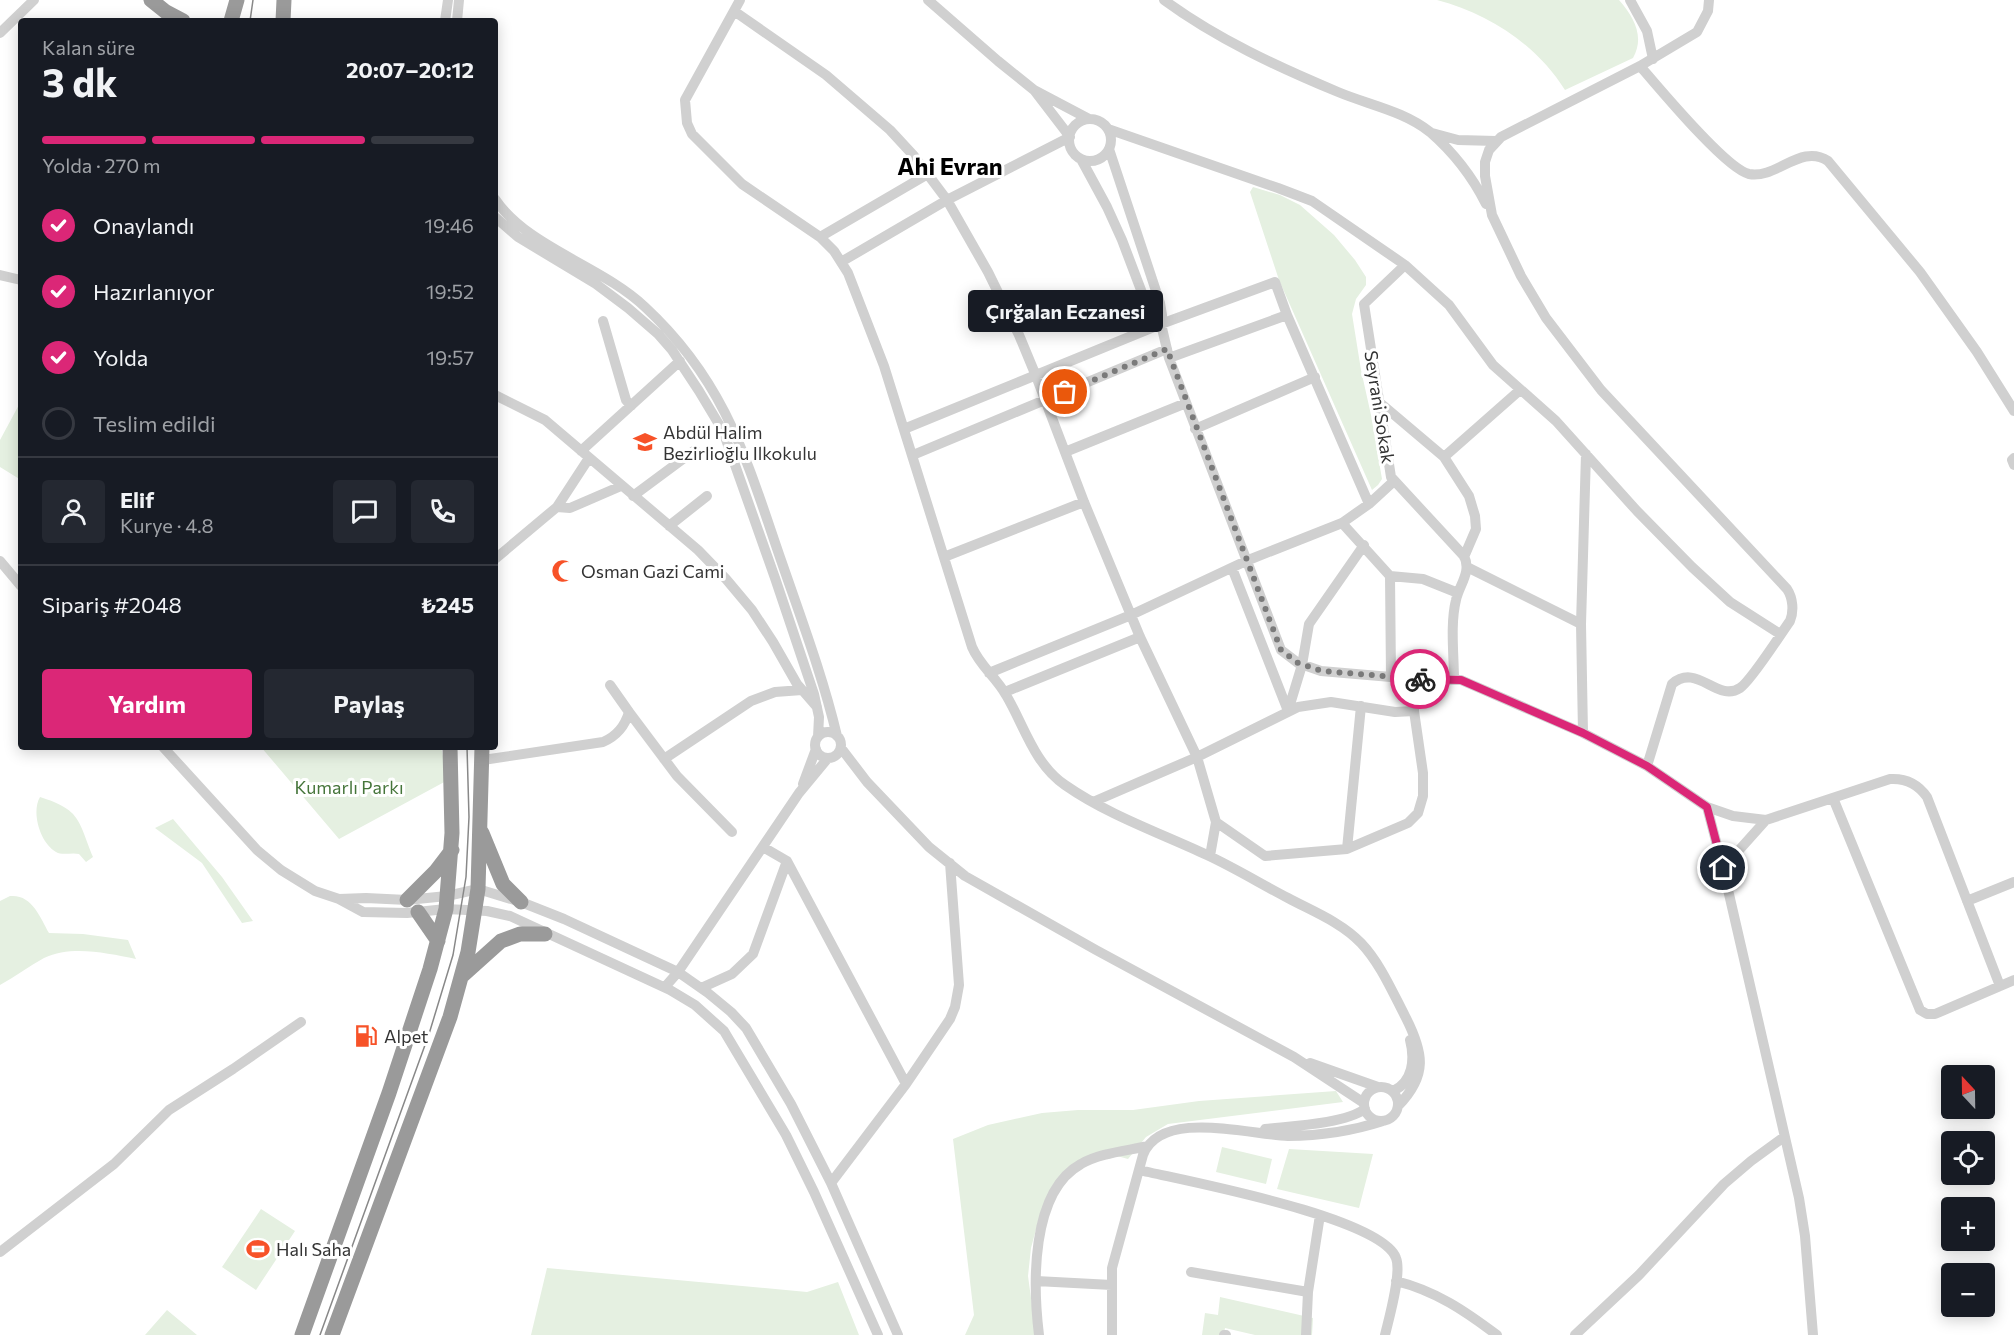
<!DOCTYPE html>
<html lang="tr">
<head>
<meta charset="utf-8">
<style>
  :root { --surface:#171b24; --page:#242831; --text:#f1f3f6; --muted:#9ea1a6; --line:#363941; --accent:#db2777 }
  body { margin:0; font-family:Commissioner,sans-serif; background:var(--page); color:var(--text); height:100vh; display:flex; flex-direction:column; font-size:22px; white-space:nowrap }
  * { box-sizing:border-box; margin:0 }
  p { font-size:20px; color:var(--muted) }
  .icon { flex:none; width:33px; height:33px; fill:none; stroke:currentColor; stroke-width:2; stroke-linecap:round; stroke-linejoin:round }
  .map { position:relative; flex:1; overflow:hidden }
  .details { position:absolute; left:18px; top:18px; width:480px; height:732px; display:flex; flex-direction:column; background:var(--surface); border-radius:6px; box-shadow:0 3px 15px #0003 }
  .details>* { flex:none }
  .needle { width:39px; rotate:338deg }
  .tools { position:absolute; left:1941px; top:1065px; display:grid; gap:12px }
  .tools a { display:grid; place-items:center; width:54px; height:54px; border-radius:6px; background:var(--surface); box-shadow:0 3px 15px #0003; font-size:30px }
  .pin { position:absolute; display:grid; place-items:center; width:51px; height:51px; color:#fff; margin:-26px; border:3px solid #fff; border-radius:50%; box-shadow:0 2px 6px #0007 }
  .courier { position:absolute; display:grid; place-items:center; width:60px; height:60px; margin:-30px; border:4px solid #db2777; border-radius:50%; background:#fff; color:#222; box-shadow:0 2px 8px #0007 }
  .bubble { position:absolute; height:42px; border-radius:6px; background:var(--surface); box-shadow:0 3px 15px #0003; font-size:20px; font-weight:700; line-height:42px; text-align:center }
  .overview em { font-style:normal; font-weight:700 }
  .overview div { display:flex; flex-direction:column-reverse }
  .overview { display:flex; align-items:center; justify-content:space-between; height:102px; padding:0 24px }
  h1 { font-size:39px; font-weight:700; line-height:45px }
  .bar { display:grid; grid-template-columns:repeat(4,1fr); gap:9px 6px; align-content:center; height:72px; padding:0 24px }
  .bar i { height:8px; border-radius:4px; background:var(--line) }
  .bar .current { background:var(--accent) }
  .bar p { grid-column:span 4 }
  .line { display:flex; align-items:center; gap:15px; padding:0 24px; border-top:2px solid var(--line) }
  .line div { flex:1 }
  .round { display:grid; place-items:center; flex:none; width:63px; height:63px; border-radius:6px; background:var(--page) }
  ol { padding:0 24px; list-style:none }
  li { display:flex; align-items:center; gap:18px; height:66px }
  li p { margin-inline-start:auto }
  li .icon { padding:6px; border-radius:50%; background:var(--accent); color:#fff; stroke-width:4 }
  li:last-child { color:var(--muted) }
  li i { width:33px; height:33px; border:3px solid var(--line); border-radius:50% }
  .cta { display:flex; gap:12px; margin-top:auto; padding:12px 24px }
  .cta a { flex:1; height:69px; border-radius:6px; background:var(--accent); color:#fff; font-size:24px; font-weight:700; line-height:69px; text-align:center }
  .cta a+a { background:var(--page); color:var(--text) }
  .map>svg:first-child { display:block }
  .green { fill:#e5f0e1 }
  .lines { fill:none; stroke-linecap:round; stroke-linejoin:round }
  .minor { stroke:#d0d0d0; stroke-width:10 }
  .highway { stroke:#9a9a9a; stroke-width:15 }
  .tram { stroke:#888; stroke-width:1.5 }
  .done { stroke:#7a7a7a; stroke-width:6; stroke-dasharray:0 10.8 }
  .route { stroke:#db2777; stroke-width:8 }
  .labels { text-anchor:middle; dominant-baseline:central; stroke-width:6; stroke-linejoin:round; paint-order:stroke }
  .street-label { font-size:18px; fill:#333; stroke:#fff }
  .poi-label { font-size:18px; fill:#333; stroke:#fff; text-anchor:start }
  .park-label { font-size:18px; fill:#45753a; stroke:#fff }
  .district-label { font-size:24px; font-weight:bold; fill:#000; stroke:#fff }
</style>
</head>
<body>
<div class="map">
<svg width="2014" height="1335" viewBox="0 0 2014 1335">
  <rect width="100%" height="100%" fill="#fff"/>
  <!-- green -->
  <path class="green" d="M 1437,0 L 1619,0 C 1634,17 1645,37 1633,58 L 1565,90 C 1536,44 1489,14 1437,0 Z
    M 1253,187 L 1280,195 L 1300,205 L 1334,235 L 1355,260 L 1366,277 L 1366,285 L 1356,299 L 1352,314 L 1361,370 L 1371,415 L 1382,479 L 1378,485 L 1372,490 L 1279,280 L 1250,192 Z
    M 21,401 L 21,480 L 0,467 L 0,440 Z
    M 261,747 L 441,747 L 448,780 L 339,839 Z
    M 40,797 C 81,810 78,820 93,857 L 86,862 L 79,854 C 71,852 63,856 56,852 C 40,843 31,812 40,797 Z
    M 173,819 L 222,877 L 253,921 L 242,923 L 202,863 L 155,828 Z
    M 10,896 C 32,894 40,917 49,933 L 83,934 L 128,940 L 136,959 C 106,953 72,945 44,958 C 29,966 15,977 0,985 L 0,901 Z
    M 1336,1091 L 1343,1102 L 1168,1124 L 1146,1137 L 1128,1159 L 1106,1153 L 1074,1171 L 1038,1222 L 1031,1248 L 1028,1276 L 1036,1335 L 965,1335 L 974,1315 L 953,1139 L 988,1125 L 1042,1113 L 1078,1110 L 1133,1110 L 1199,1101 Z
    M 1222,1147 L 1272,1159 L 1266,1184 L 1216,1172 Z
    M 1289,1149 L 1373,1154 L 1359,1208 L 1277,1189 Z
    M 261,1209 L 295,1231 L 256,1290 L 222,1267 Z
    M 547,1268 L 807,1292 L 838,1282 L 859,1335 L 531,1335 Z
    M 1220,1297 L 1313,1318 L 1312,1335 L 1255,1335 L 1225,1328 L 1224,1335 L 1202,1335 L 1205,1313 L 1218,1315 Z
    M 167,1310 L 197,1335 L 145,1335 Z"/>
  <g class="lines">
    <!-- minor -->
    <path class="minor" d="M 740,0 L 685,100 L 687,123 L 692,134 L 742,184 L 820,237 L 834,251 L 848,273 L 884,366 L 972,647 C 980,666 996,677 1006,695 C 1024,725 1034,764 1065,785 C 1108,815 1160,833 1207,855 C 1235,868 1261,884 1288,898 C 1312,911 1341,922 1361,943 C 1380,963 1392,991 1405,1016 C 1424,1053 1428,1075 1398,1106
      M 928,0 L 998,61 L 1034,90 L 1089,119
      M 1164,0 C 1217,39 1278,67 1338,92 C 1369,105 1404,111 1430,132 C 1453,152 1473,178 1486,204
      M 1630,0 L 1647,31 L 1653,59
      M 734,11 L 826,75 L 890,130 L 914,156 L 947,200 L 988,272 L 1019,335 L 1036,376 L 1084,502 L 1140,637 L 1197,757 L 1216,822 L 1210,856
      M 445,21 L 448,0
      M 457,21 L 459,0
      M 0,33 L 34,0
      M 1640,66 C 1659,88 1726,169 1749,174 C 1777,179 1801,143 1828,161 L 1920,272 L 1977,352 L 2014,411
      M1069 140a21 21 0 1 1 42 0a21 21 0 1 1-42 0Z
      M 1108,129 L 1278,188 L 1312,201 L 1405,265 L 1449,305 L 1493,365 L 1556,421 L 1637,511 L 1692,567 L 1730,602 L 1780,634
      M 1432,133 L 1458,140 L 1496,141
      M 1109,149 L 1160,303 L 1162,315 L 1161,324 L 1169,358 L 1281,650 L 1298,663 L 1321,671 L 1414,679 L 1461,680 L 1583,733 L 1616,750 L 1647,766 L 1707,807 L 1723,868 L 1799,1198 L 1805,1236 L 1813,1335
      M 1081,159 L 1107,207 L 1122,240 L 1152,319 L 1161,324
      M 495,199 C 527,247 602,266 645,307 C 727,383 747,462 782,563 C 802,621 823,677 837,736
      M 495,217 L 518,237 L 596,284 L 628,308 L 658,334 L 672,350 L 699,391 L 723,431 L 775,578 L 814,694 L 819,717 L 818,737
      M 820,237 L 928,174
      M 841,262 L 947,200 L 1070,137 L 1034,90
      M 1405,265 L 1364,304 L 1391,477 L 1464,556 C 1472,572 1459,585 1456,600 C 1450,624 1454,656 1454,680
      M 0,275 L 21,280
      M 603,321 L 626,400 L 631,406
      M 1169,358 L 1287,315
      M 495,395 L 545,420 L 698,550 L 726,579 L 752,610 L 773,642 L 797,684 L 817,707
      M 1379,402 L 1444,457 L 1469,496 L 1475,516 L 1476,529 L 1464,557
      M 904,429 L 1161,324 L 1275,282 L 1287,315 L 1369,504
      M 1195,429 L 1315,377
      M 581,451 L 680,361
      M 1065,452 L 1186,403
      M 913,455 L 1167,349
      M 1444,457 L 1520,390
      M 2014,458 L 2012,460 L 2014,465
      M 633,496 L 695,450
      M 557,507 L 589,458
      M 1342,523 L 1390,576 L 1391,677
      M 669,526 L 707,496
      M 944,557 L 1084,502
      M 495,559 L 557,507 L 570,508 L 621,486
      M 0,561 L 21,586
      M 1467,567 L 1581,624
      M 1232,568 L 1288,711
      M 1390,576 L 1423,579 L 1458,593
      M 989,673 L 1131,615 L 1246,561 L 1342,523 L 1369,504 L 1394,481
      M 1005,692 L 1140,637
      M 1288,711 L 1302,665 L 1309,624 L 1364,545
      M 629,712 L 677,776 L 732,832
      M815 745a13 13 0 1 1 26 0a13 13 0 1 1-26 0Z
      M 1583,733 L 1581,624 L 1586,454
      M 163,747 L 257,850 L 281,870 L 315,891 L 339,899 L 363,912 L 407,913 L 446,909 L 487,911 L 510,916 L 670,990 L 695,1005 L 724,1031 L 786,1135 L 814,1192 L 878,1335
      M 841,748 L 867,782 L 929,847 L 965,876 L 1096,950 L 1294,1057 L 1364,1103
      M 664,759 L 751,701 L 775,692 L 802,690
      M 483,760 L 603,742 C 617,736 625,726 629,712 L 610,685
      M 1647,766 L 1672,684 C 1697,662 1717,703 1740,688 C 1751,681 1780,635 1790,621 C 1794,611 1793,598 1787,589 L 1601,390 L 1546,318 L 1521,276 L 1492,215 L 1485,176 L 1485,162 L 1489,150 L 1501,137 L 1640,66 L 1697,32 L 1708,11 L 1709,0
      M 803,784 L 816,749
      M 1833,798 L 1920,1010 L 1927,1014 L 1935,1014 L 2014,980
      M 1093,802 L 1197,757 L 1298,707 L 1331,702 L 1395,712 L 1414,711 L 1414,679
      M 1707,807 L 1733,816 L 1766,820
      M 1216,822 L 1265,856 L 1347,849 L 1408,823 L 1418,813 L 1423,796 L 1423,773 L 1414,711
      M 763,847 L 787,861 L 906,1084
      M 1347,849 L 1361,706
      M 1723,868 L 1766,820 L 1890,779 C 1906,778 1918,784 1927,797 L 2000,986
      M 339,899 L 366,898 L 407,900 L 447,896 L 478,889 L 521,902 L 564,919 L 678,972 L 708,993 L 731,1012 L 746,1028 L 791,1104 L 831,1183 L 898,1335
      M 1967,901 L 2014,882
      M 665,987 L 678,972 L 799,793 L 828,758
      M 701,988 L 732,974 L 753,954 L 787,861
      M 1310,1063 L 1378,1087
      M1364 1104a17 17 0 1 1 34 0a17 17 0 1 1-34 0Z
      M 1393,1091 C 1413,1082 1415,1059 1410,1040
      M 1265,1129 C 1291,1126 1344,1124 1365,1109
      M 1139,1170 C 1185,1181 1381,1217 1396,1258 C 1402,1273 1389,1318 1385,1335
      M 831,1183 L 906,1084 L 950,1019 L 955,1007 L 959,985 L 950,863
      M 0,1252 L 114,1164 L 169,1110 L 233,1069 L 301,1022
      M 1191,1272 L 1308,1292
      M 1036,1281 L 1112,1285
      M 1396,1281 C 1436,1291 1465,1311 1497,1335
      M 1039,1335 C 1033,1286 1030,1192 1081,1164 C 1100,1153 1126,1151 1148,1146
      M 1112,1335 L 1112,1268 L 1143,1155 C 1161,1108 1251,1135 1288,1136 C 1320,1136 1352,1131 1383,1121
      M 1224,1335 L 1226,1335
      M 1306,1335 L 1308,1292 L 1320,1215
      M 1575,1335 L 1639,1275 L 1724,1184 L 1751,1161 L 1784,1137"/>
    <!-- highway -->
    <path class="highway" d="M 151,0 L 166,12 L 183,21
      M 231,21 L 237,0
      M 283,21 L 284,0
      M 482,833 L 503,884 L 521,902
      M 407,900 L 436,871 L 452,850
      M 418,912 L 438,941
      M 462,976 L 501,941 L 520,934 L 545,934
      M 302,1335 L 389,1093 L 430,969 L 446,909 L 452,833 L 450,747
      M 332,1335 L 450,1017 L 468,952 L 478,889 L 482,747"/>
    <!-- tram -->
    <path class="tram" d="M 250,21 L 253,0
      M 320,1335 L 429,1034 L 453,955 L 466,877 L 469,817 L 467,747"/>
  </g>
  <g class="lines">
    <!-- done -->
    <path class="done" d="M 1065,392 L 1167,349 L 1281,650 L 1298,663 L 1322,671 L 1420,679"/>
    <!-- route -->
    <path class="route" d="M 1420,679 L 1461,680 L 1583,733 L 1647,766 L 1707,807 L 1723,868"/>
  </g>
  <!-- icons -->
  <defs>
    <g id="school-bare" transform="scale(1.8)"><path d="M0-5L7-2L0 1L-7-2ZM-4 1L0 2.5L4 1V4Q0 6-4 4Z" fill="#f75228" stroke="#fff" stroke-width="2.5" paint-order="stroke"/></g>
    <g id="mosque-bare" transform="scale(1.8)"><path d="M3.5-4.9A6 6 0 1 0 3.5 4.9A5 5 0 1 1 3.5-4.9Z" fill="#f75228" stroke="#fff" stroke-width="2.5" paint-order="stroke"/></g>
    <g id="fuel-bare" transform="scale(1.8)"><path d="M-5.5-6h7V0h2V4h1.3V-2.5L3-4.5l.8-.8L6-3V5H2.5V1h-1V6h-7ZM-4.2-4.7v3.2H.2V-4.7Z" fill="#f75228" stroke="#fff" stroke-width="2.5" paint-order="stroke"/></g>
    <g id="stadium-bare" transform="scale(1.8)"><path d="M0-5a6.5 5 0 1 0 0 10a6.5 5 0 1 0 0-10ZM-3.5-1.8h7v3.6h-7Z" fill="#f75228" stroke="#fff" stroke-width="2.5" paint-order="stroke"/></g>
  </defs>
  <g fill-rule="evenodd">
    <use href="#school-bare" x="645" y="442"/>
    <use href="#mosque-bare" x="563" y="571"/>
    <use href="#fuel-bare" x="366" y="1036"/>
    <use href="#stadium-bare" x="258" y="1249"/>
  </g>
  <g class="labels">
    <!-- street labels -->
    <g class="street-label">
      <text transform="translate(1380 407) rotate(81)">Seyrani Sokak</text>
    </g>
    <!-- poi labels -->
    <g class="poi-label">
      <text x="663" y="432">Abdül Halim<tspan x="663" dy="21">Bezirlioğlu Ilkokulu</tspan></text>
      <text x="581" y="571">Osman Gazi Cami</text>
      <text x="384" y="1036">Alpet</text>
      <text x="276" y="1249">Halı Saha</text>
    </g>
    <!-- park labels -->
    <g class="park-label">
      <text x="349" y="787">Kumarlı Parkı</text>
    </g>
    <!-- district labels -->
    <g class="district-label">
      <text x="950" y="165">Ahi Evran</text>
    </g>
  </g>
</svg>
<div class="tools">
<a><svg class="needle" viewBox="-14 -14 28 28"><path d="M0-13l5 13h-10z" fill="#e53935"/><path d="M0 13l5-13h-10z" fill="#9ea1a6"/></svg></a>
<a><svg class="icon" aria-label="locate" viewBox="0 0 24 24"><circle cx="12" cy="12" r="6"/><path d="M12 2v4M12 18v4M2 12h4M18 12h4"/></svg></a>
<a>+</a>
<a>−</a>
</div>
<div class="pin" style="left:1065px;top:392px;background:#ea580c"><svg class="icon" aria-label="bag" viewBox="0 0 24 24"><path d="M5 8h14l-1 12H6zM9 8a3 3 0 0 1 6 0"/></svg></div>
<div class="pin" style="left:1723px;top:868px;background:#1f2937"><svg class="icon" aria-label="home" viewBox="0 0 24 24"><path d="M3 11l9-7 9 7M6 9v11h12V9"/></svg></div>
<div class="courier" style="left:1420px;top:679px"><svg class="icon" aria-label="bike" viewBox="0 0 24 24"><circle cx="6" cy="16" r="4"/><circle cx="18" cy="16" r="4"/><path d="M6 16l4-8h5l3 8M10 8l3 8H6M13 5h3"/></svg></div>
<div class="bubble" style="left:968px;top:290px;width:195px">Çırğalan Eczanesi</div>
<section class="details">
<div class="overview"><div><h1>3 dk</h1><p>Kalan süre</p></div><em>20:07–20:12</em></div>
<div class="bar"><i class="current"></i><i class="current"></i><i class="current"></i><i></i><p>Yolda · 270 m</p></div>
<ol>
<li><svg class="icon" aria-label="check" viewBox="0 0 24 24"><path d="M5 12l5 5 9-10"/></svg>Onaylandı<p>19:46</p></li>
<li><svg class="icon" aria-label="check" viewBox="0 0 24 24"><path d="M5 12l5 5 9-10"/></svg>Hazırlanıyor<p>19:52</p></li>
<li><svg class="icon" aria-label="check" viewBox="0 0 24 24"><path d="M5 12l5 5 9-10"/></svg>Yolda<p>19:57</p></li>
<li><i></i>Teslim edildi</li>
</ol>
<div class="line" style="height:108px"><a class="round"><svg class="icon" aria-label="person" viewBox="0 0 24 24"><circle cx="12" cy="8" r="4"/><path d="M4 21q1-7 8-7t8 7"/></svg></a><div><b>Elif</b><p>Kurye · 4.8</p></div><a class="round"><svg class="icon" aria-label="chat" viewBox="0 0 24 24"><path d="M4 5h16v11H9l-5 4z"/></svg></a><a class="round"><svg class="icon" aria-label="phone" viewBox="0 0 24 24"><path d="M5 4h4l2 5-3 2q2 4 5 5l2-3 5 2v4C11 20 4 13 5 4z"/></svg></a></div>
<div class="line" style="height:78px"><div>Sipariş #2048</div><b>₺245</b></div>
<div class="cta"><a>Yardım</a><a>Paylaş</a></div>
</section>
</div>
</body>
</html>
